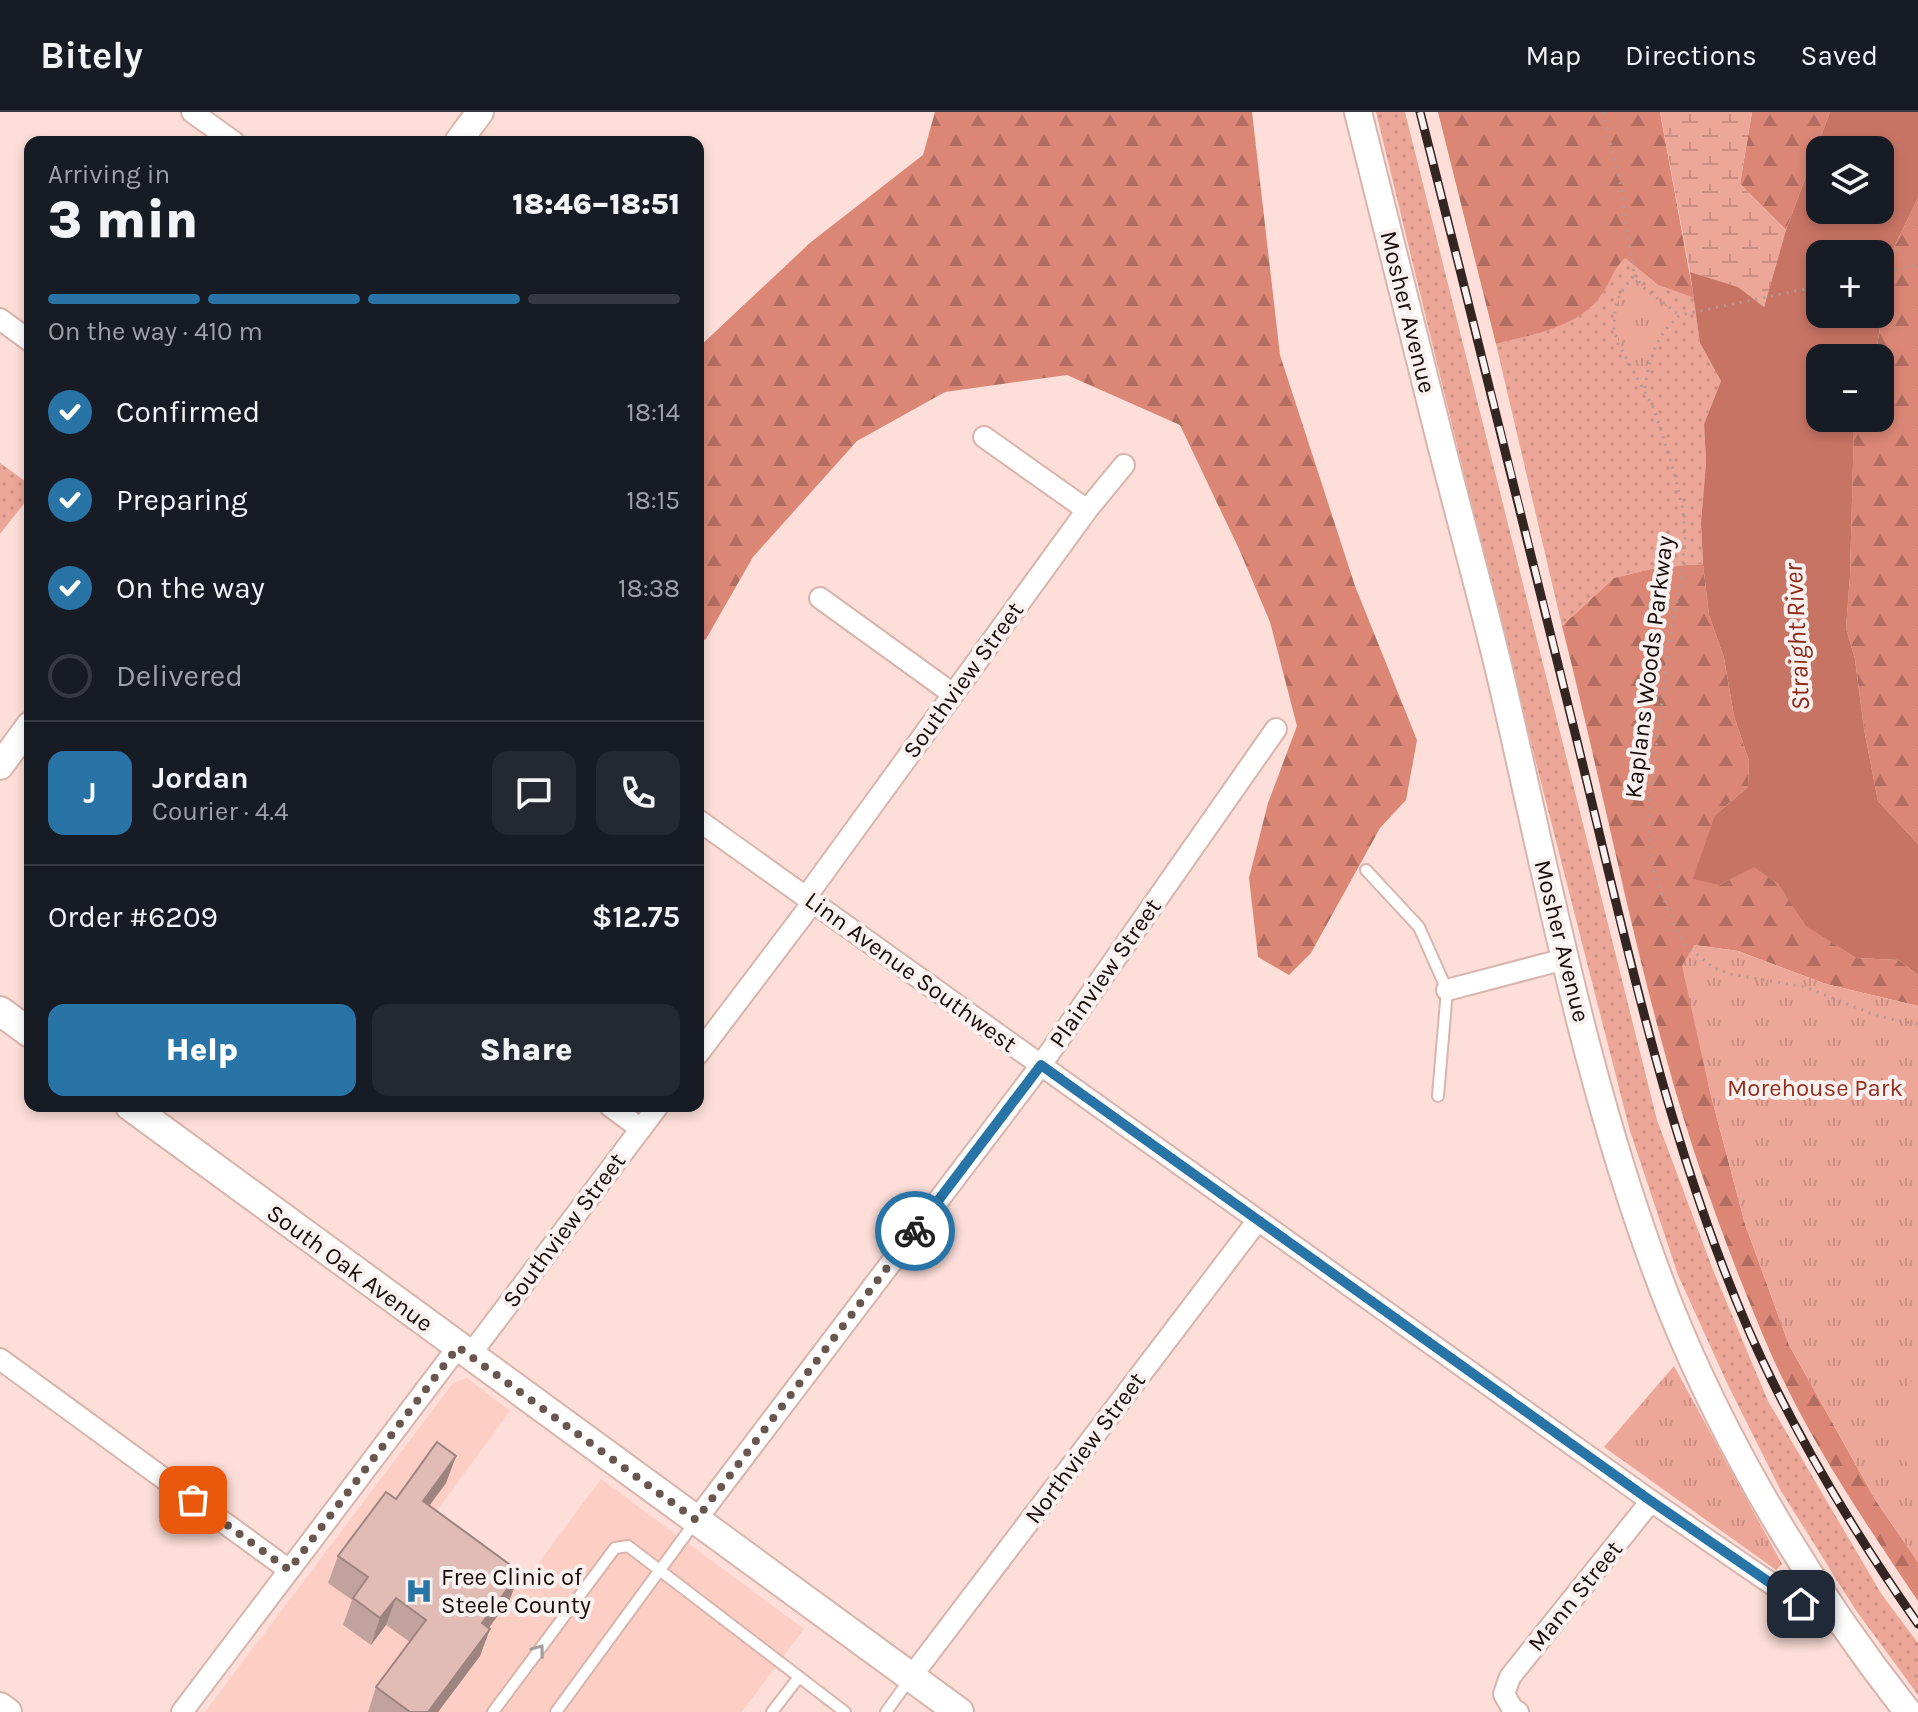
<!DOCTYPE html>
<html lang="en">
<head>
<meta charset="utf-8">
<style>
  :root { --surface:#171b24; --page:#242831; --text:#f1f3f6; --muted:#9ea1a6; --line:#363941; --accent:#2874a7 }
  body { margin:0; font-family:Karla,sans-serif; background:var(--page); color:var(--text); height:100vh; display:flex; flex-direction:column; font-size:30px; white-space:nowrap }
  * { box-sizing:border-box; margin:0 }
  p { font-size:26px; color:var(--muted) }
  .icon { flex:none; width:44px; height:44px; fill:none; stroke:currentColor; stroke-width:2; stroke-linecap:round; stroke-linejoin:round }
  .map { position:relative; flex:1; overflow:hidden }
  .side { position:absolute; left:24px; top:24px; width:680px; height:976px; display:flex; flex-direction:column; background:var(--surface); border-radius:16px; box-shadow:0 4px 12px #0003 }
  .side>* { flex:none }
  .buttons { position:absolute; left:1806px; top:24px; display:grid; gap:16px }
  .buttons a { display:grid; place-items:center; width:88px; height:88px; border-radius:16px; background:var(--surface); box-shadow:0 4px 12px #0003; font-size:40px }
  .pin { position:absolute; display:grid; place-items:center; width:68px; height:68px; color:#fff; margin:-34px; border-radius:16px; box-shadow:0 4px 12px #0006 }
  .courier { position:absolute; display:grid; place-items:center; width:80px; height:80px; margin:-40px; border:6px solid #2874a7; border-radius:50%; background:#fff; color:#222; box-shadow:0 2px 10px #0007 }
  .overview em { font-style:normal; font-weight:800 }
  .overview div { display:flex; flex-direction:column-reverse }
  .overview { display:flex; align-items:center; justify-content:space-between; height:136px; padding:0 24px }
  h1 { font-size:52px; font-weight:800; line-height:60px }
  .bar { display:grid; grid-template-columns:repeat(4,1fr); gap:12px 8px; align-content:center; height:96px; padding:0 24px }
  .bar i { height:10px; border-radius:6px; background:var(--line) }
  .bar .on { background:var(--accent) }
  .bar p { grid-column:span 4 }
  .line { display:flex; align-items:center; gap:20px; padding:0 24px; border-top:2px solid var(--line) }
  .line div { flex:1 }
  .round { display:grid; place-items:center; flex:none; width:84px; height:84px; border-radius:16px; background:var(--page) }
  ol { padding:0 24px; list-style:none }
  li { display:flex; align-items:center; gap:24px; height:88px }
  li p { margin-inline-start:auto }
  li .icon { padding:8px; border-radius:50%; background:var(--accent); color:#fff; stroke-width:4 }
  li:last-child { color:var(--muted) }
  li i { width:44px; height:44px; border:4px solid var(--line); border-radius:50% }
  .cta { display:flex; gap:16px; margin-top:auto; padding:16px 24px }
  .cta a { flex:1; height:92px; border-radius:16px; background:var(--accent); color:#fff; font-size:32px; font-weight:800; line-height:92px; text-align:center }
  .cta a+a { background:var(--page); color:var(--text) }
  header { display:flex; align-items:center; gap:48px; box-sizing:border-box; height:112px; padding:0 40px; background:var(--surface); border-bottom:2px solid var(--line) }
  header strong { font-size:38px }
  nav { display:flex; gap:44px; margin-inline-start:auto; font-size:28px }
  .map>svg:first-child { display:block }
  .built { fill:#fccec4 }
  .grass { fill:url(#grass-dots) }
  .forest { fill:url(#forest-firs) }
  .wetland { fill:url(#wetland-marsh) }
  .park { fill:url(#park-tufts) }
  .garden { fill:#eda799 }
  .water { fill:#c87464; fill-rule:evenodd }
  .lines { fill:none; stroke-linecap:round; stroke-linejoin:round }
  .service-casing { stroke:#d9b4ac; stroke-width:14 }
  .minor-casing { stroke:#d9b4ac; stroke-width:24 }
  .tertiary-casing { stroke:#d9b4ac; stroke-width:30 }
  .secondary-casing { stroke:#d9b4ac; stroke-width:32 }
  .path { stroke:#b39a95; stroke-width:3; stroke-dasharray:2 6; stroke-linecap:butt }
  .service { stroke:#fff; stroke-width:10 }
  .minor { stroke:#fff; stroke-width:20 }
  .tertiary { stroke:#fff; stroke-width:26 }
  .secondary { stroke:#fff; stroke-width:28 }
  .rail-casing { stroke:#332522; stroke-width:9 }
  .rail { stroke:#f9f1f0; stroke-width:6; stroke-dasharray:18; stroke-linecap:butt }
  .wall { fill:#c2a29c }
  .shaded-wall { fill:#9e847f }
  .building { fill:#e1bcb5; stroke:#9e847f; stroke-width:2 }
  .oneway { stroke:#a39e9d }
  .done { stroke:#685651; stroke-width:8; stroke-dasharray:0 14.4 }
  .route { stroke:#2874a7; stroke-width:10 }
  .labels { text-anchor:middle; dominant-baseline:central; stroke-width:8; stroke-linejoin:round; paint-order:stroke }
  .street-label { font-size:24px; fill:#180c09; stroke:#f9f1f0 }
  .park-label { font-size:24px; fill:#942f1f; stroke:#f9f1f0 }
  .poi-label { font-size:24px; fill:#180c09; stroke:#f9f1f0; text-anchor:start }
  .water-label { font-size:26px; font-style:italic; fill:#8f2a1a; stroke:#f9f1f0 }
</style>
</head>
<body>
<header>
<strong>Bitely</strong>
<nav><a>Map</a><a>Directions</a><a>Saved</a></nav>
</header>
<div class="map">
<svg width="1918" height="1600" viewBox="0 0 1918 1600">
  <defs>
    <pattern id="grass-dots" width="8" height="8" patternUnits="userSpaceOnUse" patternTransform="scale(2)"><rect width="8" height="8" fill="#eda799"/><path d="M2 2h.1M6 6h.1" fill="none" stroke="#ca8f82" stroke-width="1.8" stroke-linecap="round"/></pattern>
    <pattern id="forest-firs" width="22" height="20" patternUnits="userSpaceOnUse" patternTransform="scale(2)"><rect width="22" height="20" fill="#dc8776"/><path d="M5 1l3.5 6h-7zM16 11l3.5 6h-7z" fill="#b16d5f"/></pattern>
    <pattern id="wetland-marsh" width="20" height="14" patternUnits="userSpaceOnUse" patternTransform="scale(2)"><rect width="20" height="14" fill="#eda799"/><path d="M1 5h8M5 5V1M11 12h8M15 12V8" fill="none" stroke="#ca8f82"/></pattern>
    <pattern id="park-tufts" width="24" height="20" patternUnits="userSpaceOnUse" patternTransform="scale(2)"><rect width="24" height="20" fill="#eda799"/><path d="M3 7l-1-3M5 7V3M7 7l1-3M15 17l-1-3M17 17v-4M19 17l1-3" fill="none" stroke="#ca8f82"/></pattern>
  </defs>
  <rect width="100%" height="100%" fill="#fdded8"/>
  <!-- built -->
  <path class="built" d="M 467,1266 L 510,1299 L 427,1412 L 518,1479 L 601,1367 L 804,1517 L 742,1600 L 205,1600 L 453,1271 Z"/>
  <!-- grass -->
  <path class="grass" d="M 1376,0 L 1405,0 L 1657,1008 L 1713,1158 L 1768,1289 L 1882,1483 L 1918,1531 L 1918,1583 L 1855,1497 L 1781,1379 L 1727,1271 L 1678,1163 L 1630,1019 L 1496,494 Z
    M 1625,146 L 1658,173 L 1694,186 L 1700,231 L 1721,269 L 1704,312 L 1706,350 L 1701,411 L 1703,452 L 1655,456 L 1614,466 L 1562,514 L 1496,232 L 1538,221 L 1601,184 L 1614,156 Z
    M 0,351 L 25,369 L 30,384 L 0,422 Z"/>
  <!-- forest -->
  <path class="forest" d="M 935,0 L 1252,0 L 1280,243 L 1355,474 L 1417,628 L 1406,688 L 1380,716 L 1311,841 L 1289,863 L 1258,845 L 1249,766 L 1268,691 L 1297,614 L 1270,510 L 1239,437 L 1180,313 L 1067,263 L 945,280 L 857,329 L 753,445 L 706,527 L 698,532 L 698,236 L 811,130 L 923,43 Z
    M 1438,0 L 1660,0 L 1694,186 L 1658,173 L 1625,146 C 1613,157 1611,169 1602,182 C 1580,215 1531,223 1496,232 Z
    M 1752,0 L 1830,0 L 1786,118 L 1740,72 Z
    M 1918,86 L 1918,732 L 1878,689 L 1864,617 L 1855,547 L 1846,516 L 1850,464 L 1854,313 L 1856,306 L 1880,306 L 1880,246 L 1875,246 L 1893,137 Z
    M 1703,452 L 1709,503 L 1724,546 L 1734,604 L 1749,649 L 1748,675 L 1715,703 L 1720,773 L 1754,754 L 1778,772 L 1807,814 L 1856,846 L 1899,848 L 1918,863 L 1918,894 L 1826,872 L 1738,839 L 1694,833 L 1709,976 L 1745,1112 L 1789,1233 L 1876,1389 L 1918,1450 L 1918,1489 C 1862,1406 1804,1321 1765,1228 C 1727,1138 1693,1044 1667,949 C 1627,806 1599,659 1562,514 L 1614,466 L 1655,456 Z"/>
  <!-- wetland -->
  <path class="wetland" d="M 1660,0 L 1752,0 L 1740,72 L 1786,118 L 1764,195 L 1737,175 L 1690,160 Z"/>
  <!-- park -->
  <path class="park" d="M 1634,163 L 1644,176 L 1680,203 C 1656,224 1649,245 1645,276 C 1619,232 1598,209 1634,163 Z
    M 1694,833 L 1738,839 L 1826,872 L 1918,894 L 1918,1450 L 1876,1389 L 1789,1233 L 1745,1112 L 1709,976 L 1682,854 Z
    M 1674,1254 L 1782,1452 L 1776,1458 L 1604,1335 Z"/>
  <!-- garden -->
  <path class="garden" d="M 1918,1261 L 1918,1365 L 1877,1311 Z"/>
  <!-- water -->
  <path class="water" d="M 1830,0 L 1918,0 L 1918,86 L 1893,137 L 1875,246 L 1820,246 L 1820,306 L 1856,306 L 1854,313 L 1850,464 L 1846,516 L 1855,547 L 1864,617 L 1878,689 L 1918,732 L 1918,863 L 1899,848 L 1856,846 L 1806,814 L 1778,772 L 1754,755 L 1720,773 L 1693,767 L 1715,703 L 1748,675 L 1749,649 L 1734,604 L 1724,546 L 1709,503 L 1703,452 L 1701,411 L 1706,350 L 1704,312 L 1721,269 L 1700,231 L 1690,160 L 1738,175 L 1764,195 L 1786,118 ZM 1820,38 L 1880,38 L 1880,98 L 1820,98 ZM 1820,142 L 1880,142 L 1880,202 L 1820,202 Z"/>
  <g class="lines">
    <!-- service casing -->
    <g class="service-casing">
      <path id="service" d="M 1366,758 L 1419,815 L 1447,878 L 1438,984
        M 493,1600 L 615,1436 L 628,1434 L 845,1600
        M 556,1600 L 695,1410
        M 772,1600 L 799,1565
        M 886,1600 L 910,1567"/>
    </g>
    <!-- minor casing -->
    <g class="minor-casing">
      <path id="minor" d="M 192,0 L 234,30
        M 0,207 L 30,229
        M 984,325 L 1087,398
        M 820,486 L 953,582
        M 698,708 L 1651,1389 L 1801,1492 L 1833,1501
        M 806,785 L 1087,398 L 1124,353
        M 1447,878 L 1565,847
        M 698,942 L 813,790
        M 610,994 L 641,1017
        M 470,1243 L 658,994
        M 0,1247 L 289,1458
        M 696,1408 L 1041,953 L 1276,617
        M 911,1565 L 1258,1108
        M 182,1600 L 458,1235
        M 1518,1600 L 1512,1596 L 1504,1582 L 1510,1565 L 1651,1389"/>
    </g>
    <!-- tertiary casing -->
    <g class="tertiary-casing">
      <path id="tertiary" d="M 1358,0 C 1385,105 1410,211 1437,316 C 1458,400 1481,482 1501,566 C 1550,777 1590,993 1670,1195 C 1727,1337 1813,1480 1908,1600
        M 458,30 L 480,0
        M 0,654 L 30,613
        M 0,1594 L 8,1600"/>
    </g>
    <!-- secondary casing -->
    <g class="secondary-casing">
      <path id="secondary" d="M 0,899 L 30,921
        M 130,994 L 959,1600"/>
    </g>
    <!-- path -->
    <path class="path" d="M 1603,0 L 1621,76 L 1634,163 L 1620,182 L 1615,196 L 1614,219 L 1618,231 L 1654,297 L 1674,360 L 1683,398 L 1685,425 L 1682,463 L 1671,518 L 1649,692 L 1649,728 L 1652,754 L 1661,780 L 1677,820 L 1686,834 L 1714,856 L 1730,862 L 1805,875 L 1870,901 L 1894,908 L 1918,912
      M 1880,161 L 1918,153
      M 1634,163 L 1644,176 L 1679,203
      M 1645,276 C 1649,245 1656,224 1680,203 L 1820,174"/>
    <!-- service -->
    <use href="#service" class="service"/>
    <!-- minor -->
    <use href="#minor" class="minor"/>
    <!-- tertiary -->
    <use href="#tertiary" class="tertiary"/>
    <!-- secondary -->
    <use href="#secondary" class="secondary"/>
    <!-- rail casing -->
    <g class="rail-casing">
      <path id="rail" d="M 1420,0 C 1473,208 1525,416 1576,625 C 1625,824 1667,1030 1749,1219 C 1794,1322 1854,1420 1918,1512"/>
    </g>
    <!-- rail -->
    <use href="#rail" class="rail"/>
  </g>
  <!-- wall -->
  <path class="wall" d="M 456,1344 L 446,1371 L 429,1393 L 510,1487 L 489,1516 L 480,1544 L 438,1600 L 368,1600 L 376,1575 L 410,1530 L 386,1513 L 371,1533 L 343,1513 L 352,1488 L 328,1471 L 338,1444 L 396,1387 Z"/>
  <!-- shaded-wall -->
  <path class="shaded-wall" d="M 456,1344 L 446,1371 L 413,1416 L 423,1389 Z
    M 520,1460 L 510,1487 L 472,1538 L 482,1511 Z
    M 396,1486 L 386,1513 L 371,1533 L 380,1506 Z
    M 490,1517 L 480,1544 L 438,1600 L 428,1600 Z"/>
  <!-- building -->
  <path class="building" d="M 437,1330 L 456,1344 L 423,1389 L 520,1460 L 482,1511 L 490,1517 L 428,1600 L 410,1600 L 376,1575 L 426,1508 L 396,1486 L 380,1506 L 353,1486 L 368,1465 L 338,1444 L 386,1380 L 396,1387 Z"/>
  <!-- one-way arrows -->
  <defs><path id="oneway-chevron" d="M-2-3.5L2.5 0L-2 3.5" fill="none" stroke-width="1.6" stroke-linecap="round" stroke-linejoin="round" transform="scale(2)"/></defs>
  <use class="oneway" href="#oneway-chevron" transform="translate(539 1538) rotate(-53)"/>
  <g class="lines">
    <!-- done -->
    <path class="done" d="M 193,1388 L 289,1458 L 458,1235 L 696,1408 L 915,1119"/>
    <!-- route -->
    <path class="route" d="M 915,1119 L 1041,953 L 1651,1389 L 1801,1492"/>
  </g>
  <!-- icons -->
  <defs>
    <g id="hospital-bare" transform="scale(2.16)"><path d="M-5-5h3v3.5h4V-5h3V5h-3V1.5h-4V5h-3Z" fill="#2874a7" stroke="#f9f1f0" stroke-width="2.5" paint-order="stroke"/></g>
  </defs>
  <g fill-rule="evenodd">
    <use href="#hospital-bare" x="419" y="1479"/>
  </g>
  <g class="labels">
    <!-- street labels -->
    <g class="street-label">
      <text transform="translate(1408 200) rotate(76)">Mosher Avenue</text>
      <text transform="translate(1649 555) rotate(-83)">Kaplans Woods Parkway</text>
      <text transform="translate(963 568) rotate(-54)">Southview Street</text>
      <text transform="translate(1562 829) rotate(76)">Mosher Avenue</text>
      <text transform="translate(911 860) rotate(36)">Linn Avenue Southwest</text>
      <text transform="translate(1105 861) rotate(-55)">Plainview Street</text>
      <text transform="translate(564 1118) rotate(-53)">Southview Street</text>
      <text transform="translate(350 1156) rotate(36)">South Oak Avenue</text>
      <text transform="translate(1085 1336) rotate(-53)">Northview Street</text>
      <text transform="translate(1575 1484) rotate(-51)">Mann Street</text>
    </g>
    <!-- park labels -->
    <g class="park-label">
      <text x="1815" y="976">Morehouse Park</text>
    </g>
    <!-- poi labels -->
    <g class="poi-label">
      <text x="441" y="1465">Free Clinic of<tspan x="441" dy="28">Steele County</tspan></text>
    </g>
    <!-- water labels -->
    <g class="water-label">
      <text transform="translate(1797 525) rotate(-93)">Straight River</text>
    </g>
  </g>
</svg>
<div class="buttons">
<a><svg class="icon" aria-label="layers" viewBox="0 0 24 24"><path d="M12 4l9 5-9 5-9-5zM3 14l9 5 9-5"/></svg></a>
<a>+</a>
<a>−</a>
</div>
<div class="pin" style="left:193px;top:1388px;background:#ea580c"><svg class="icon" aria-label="bag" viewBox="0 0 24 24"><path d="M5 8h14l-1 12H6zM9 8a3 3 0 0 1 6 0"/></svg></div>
<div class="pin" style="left:1801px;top:1492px;background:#1f2937"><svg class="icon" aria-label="home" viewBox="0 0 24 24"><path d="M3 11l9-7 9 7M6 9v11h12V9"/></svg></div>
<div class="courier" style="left:915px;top:1119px"><svg class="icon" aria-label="bike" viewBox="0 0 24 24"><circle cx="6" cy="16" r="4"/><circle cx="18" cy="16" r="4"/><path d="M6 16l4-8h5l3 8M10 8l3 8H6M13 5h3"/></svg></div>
<section class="side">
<div class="overview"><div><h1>3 min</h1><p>Arriving in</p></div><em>18:46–18:51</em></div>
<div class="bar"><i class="on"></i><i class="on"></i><i class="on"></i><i></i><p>On the way · 410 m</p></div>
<ol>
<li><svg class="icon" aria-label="check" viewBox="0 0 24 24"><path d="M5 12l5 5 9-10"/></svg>Confirmed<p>18:14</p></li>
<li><svg class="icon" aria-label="check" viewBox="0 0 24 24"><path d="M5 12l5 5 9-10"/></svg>Preparing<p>18:15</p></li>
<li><svg class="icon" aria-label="check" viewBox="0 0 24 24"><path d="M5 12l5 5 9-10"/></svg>On the way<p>18:38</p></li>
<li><i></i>Delivered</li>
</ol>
<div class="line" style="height:144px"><b class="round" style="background:var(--accent);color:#fff">J</b><div><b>Jordan</b><p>Courier · 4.4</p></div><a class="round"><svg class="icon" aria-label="chat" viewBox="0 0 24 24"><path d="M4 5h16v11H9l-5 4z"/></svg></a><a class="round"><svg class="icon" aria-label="phone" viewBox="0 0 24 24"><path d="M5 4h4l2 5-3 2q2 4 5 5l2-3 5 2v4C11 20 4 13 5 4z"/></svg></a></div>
<div class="line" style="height:104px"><div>Order #6209</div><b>$12.75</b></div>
<div class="cta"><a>Help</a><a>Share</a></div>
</section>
</div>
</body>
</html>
